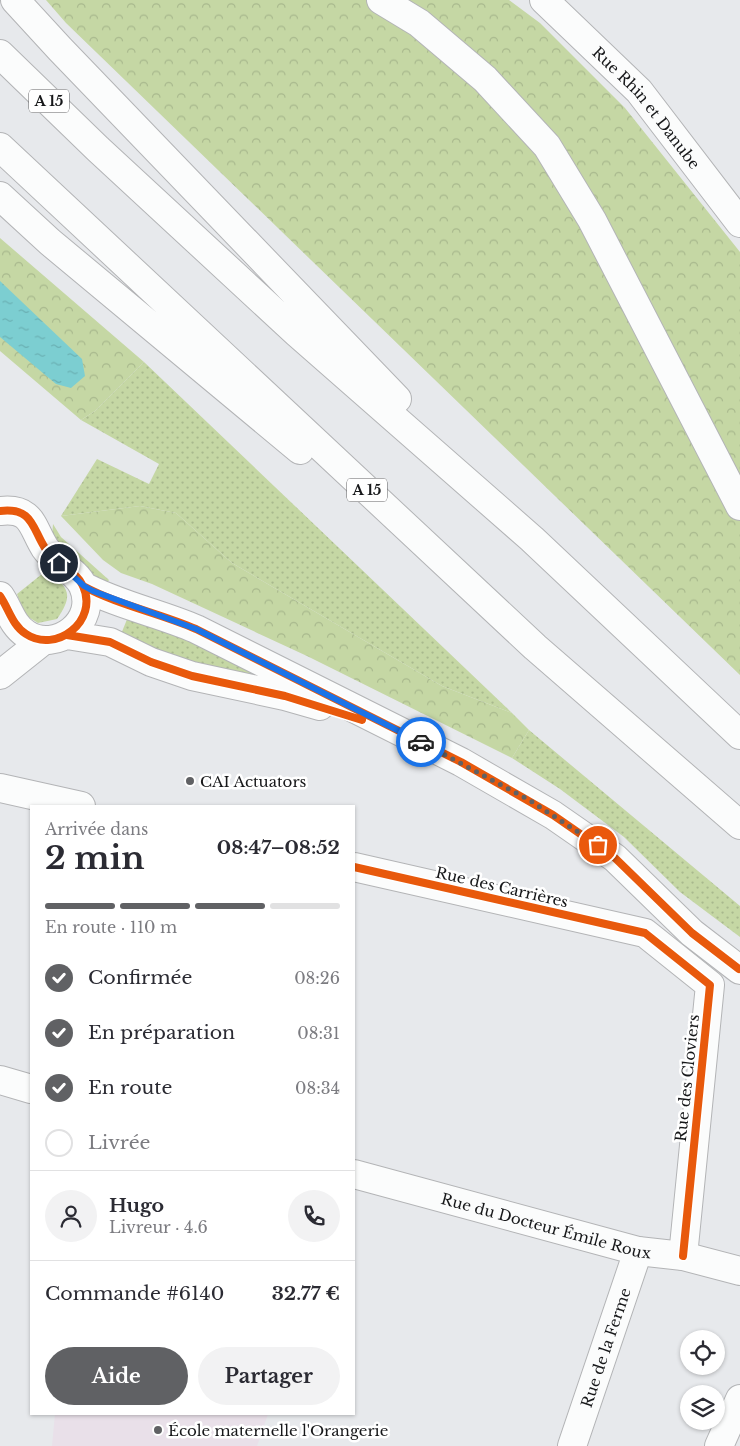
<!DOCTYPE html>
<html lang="fr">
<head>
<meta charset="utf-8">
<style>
  :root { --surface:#fff; --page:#f2f2f3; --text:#2b2b33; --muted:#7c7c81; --line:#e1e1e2; --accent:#606164 }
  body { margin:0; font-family:"Libre Baskerville",serif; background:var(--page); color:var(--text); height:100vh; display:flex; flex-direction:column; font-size:19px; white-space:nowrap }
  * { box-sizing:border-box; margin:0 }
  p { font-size:16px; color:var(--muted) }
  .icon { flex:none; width:28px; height:28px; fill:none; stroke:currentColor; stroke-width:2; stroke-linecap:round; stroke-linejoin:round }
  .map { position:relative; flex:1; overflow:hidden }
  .sheet { position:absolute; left:30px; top:805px; width:325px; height:610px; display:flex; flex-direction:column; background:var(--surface); border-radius:0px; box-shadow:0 1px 4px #0004 }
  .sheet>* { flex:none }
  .controls { position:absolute; left:680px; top:1330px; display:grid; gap:10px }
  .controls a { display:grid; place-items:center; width:45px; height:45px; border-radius:50%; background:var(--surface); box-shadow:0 1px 4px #0004; font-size:25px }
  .pin { position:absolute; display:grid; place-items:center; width:42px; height:42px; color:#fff; margin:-21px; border:2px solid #fff; border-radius:50%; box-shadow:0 1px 5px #0007 }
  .courier { position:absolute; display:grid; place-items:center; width:50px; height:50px; margin:-25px; border:4px solid #1a73e8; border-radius:50%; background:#fff; color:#222; box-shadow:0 1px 6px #0007 }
  .summary em { font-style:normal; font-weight:800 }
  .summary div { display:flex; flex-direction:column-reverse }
  .summary { display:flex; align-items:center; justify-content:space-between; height:85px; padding:0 15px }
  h1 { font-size:32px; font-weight:800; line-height:38px }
  .bar { display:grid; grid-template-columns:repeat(4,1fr); gap:8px 5px; align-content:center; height:60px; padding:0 15px }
  .bar i { height:6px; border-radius:4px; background:var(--line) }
  .bar .on { background:var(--accent) }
  .bar p { grid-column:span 4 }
  .line { display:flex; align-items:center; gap:12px; padding:0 15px; border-top:1px solid var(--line) }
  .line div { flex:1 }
  .round { display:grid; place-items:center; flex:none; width:52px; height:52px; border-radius:26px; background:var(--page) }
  ol { padding:0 15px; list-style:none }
  li { display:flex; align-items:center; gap:15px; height:55px }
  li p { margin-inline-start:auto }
  li .icon { padding:5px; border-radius:50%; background:var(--accent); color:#fff; stroke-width:4 }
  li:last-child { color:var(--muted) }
  li i { width:28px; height:28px; border:2px solid var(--line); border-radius:50% }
  .button { display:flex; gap:10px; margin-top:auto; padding:10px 15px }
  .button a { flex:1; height:58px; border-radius:30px; background:var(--accent); color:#fff; font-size:20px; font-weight:800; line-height:58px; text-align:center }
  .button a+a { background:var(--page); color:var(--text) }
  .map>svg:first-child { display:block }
  .education { fill:#e9e0e9 }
  .grass { fill:url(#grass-dots) }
  .forest { fill:url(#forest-crowns) }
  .water { fill:url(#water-ripples) }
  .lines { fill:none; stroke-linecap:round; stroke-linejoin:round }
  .minor-casing { stroke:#b3b4b6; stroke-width:30 }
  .major-casing { stroke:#b3b4b6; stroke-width:30 }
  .highway-casing { stroke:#b3b4b6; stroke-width:30 }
  .minor { stroke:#fbfcfc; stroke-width:28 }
  .major { stroke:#fbfcfc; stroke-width:28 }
  .highway { stroke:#fbfcfc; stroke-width:28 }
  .cycleway-casing { stroke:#fff; stroke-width:11 }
  .cycleway { stroke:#e8590c; stroke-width:8 }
  .done { stroke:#606164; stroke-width:5; stroke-dasharray:0 9 }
  .route { stroke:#1a73e8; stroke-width:6 }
  .poi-dot { fill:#606164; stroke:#fff; stroke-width:2 }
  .labels { text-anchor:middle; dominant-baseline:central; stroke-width:5; stroke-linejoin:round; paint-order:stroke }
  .shield { fill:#fff; stroke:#5d5d5f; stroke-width:1 }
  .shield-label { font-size:14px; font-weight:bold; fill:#17181a }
  .street-label { font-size:15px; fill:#17181a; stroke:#fff }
  .poi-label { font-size:15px; fill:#17181a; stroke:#fff; text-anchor:start }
</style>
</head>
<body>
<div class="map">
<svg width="740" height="1446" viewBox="0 0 740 1446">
  <defs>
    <pattern id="grass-dots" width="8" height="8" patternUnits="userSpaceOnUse" patternTransform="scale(1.25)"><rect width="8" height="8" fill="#c5d7a4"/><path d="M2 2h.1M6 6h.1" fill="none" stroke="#a8b88d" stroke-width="1.8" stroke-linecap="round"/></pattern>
    <pattern id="forest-crowns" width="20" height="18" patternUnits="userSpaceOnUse" patternTransform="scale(1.25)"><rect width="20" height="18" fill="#c5d7a4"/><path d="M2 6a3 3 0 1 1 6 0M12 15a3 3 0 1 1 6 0" fill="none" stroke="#a8b88d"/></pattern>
    <pattern id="water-ripples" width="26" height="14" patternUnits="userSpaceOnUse" patternTransform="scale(1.25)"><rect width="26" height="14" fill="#7cced1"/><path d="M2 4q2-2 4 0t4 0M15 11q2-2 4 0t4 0" fill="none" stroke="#6ab0b3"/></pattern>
  </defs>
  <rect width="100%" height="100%" fill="#e7e9ec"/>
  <!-- education -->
  <path class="education" d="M 55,1414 L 268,1414 L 257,1446 L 52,1446 Z"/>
  <!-- grass -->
  <path class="grass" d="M 144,362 L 512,713 L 442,686 L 232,563 L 176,513 L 140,506 L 61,516 L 97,459 L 149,484 L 159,464 L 81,420 L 95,411 Z
    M 53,524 L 61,537 L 109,580 L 106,585 L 61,548 L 52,536 Z
    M 47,570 C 69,588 74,594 57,619 L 38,623 L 25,615 L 17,594 Z
    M 130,612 L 304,691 L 206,674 L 119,639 Z
    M 529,730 L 740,906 L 740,937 L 680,892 L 624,837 L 560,789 L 512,758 Z"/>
  <!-- forest -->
  <path class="forest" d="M 46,0 L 509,0 L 540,23 L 625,108 L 740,252 L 740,675 L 66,23 Z
    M 0,238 L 144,362 L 95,411 L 81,420 L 0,351 Z
    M 140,506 L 176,513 L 232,563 L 442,686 L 512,713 L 529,730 L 512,758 L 307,656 L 152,584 L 121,573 L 103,560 L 61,516 Z"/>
  <!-- water -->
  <path class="water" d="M 0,281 L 82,359 L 85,376 L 71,388 L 56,384 L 0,337 Z"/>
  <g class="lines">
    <!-- minor casing -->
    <g class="minor-casing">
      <g id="minor">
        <path id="s1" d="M 544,0 L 639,91 L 740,223"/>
        <path d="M 0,675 L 44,640"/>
        <path d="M 0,788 L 81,806"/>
        <path d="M 354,867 L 645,933 L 710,985 L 683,1256"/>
        <path d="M 0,1080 L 31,1089"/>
        <path id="s2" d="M 354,1174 L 638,1251 L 683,1256 L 740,1271"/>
        <path id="s3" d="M 572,1446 L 638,1251"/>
      </g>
    </g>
    <!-- major casing -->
    <g class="major-casing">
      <path id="major" d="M 0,511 C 33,507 32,528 45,548 C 55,563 76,570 83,586 C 99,621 56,654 26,634 C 12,625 9,609 0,596
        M 83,586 C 118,605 159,613 196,629 L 461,762 L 553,815 L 615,858 L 692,933 L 740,970
        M 67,635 L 110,642 L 151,662 L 192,676 L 285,696 L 320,706
        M 719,1446 L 740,1399"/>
    </g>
    <!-- highway casing -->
    <g class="highway-casing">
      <path id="highway" d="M 15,0 L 60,49 L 397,399
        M 381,0 L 419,23 L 485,79 L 547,146 L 592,220 L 740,506
        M 0,54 L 98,149 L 297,333 L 532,539 L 740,735
        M 0,147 L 535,647 L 740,825
        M 0,196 L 50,242 L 300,450"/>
    </g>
    <!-- minor -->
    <use href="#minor" class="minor"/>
    <!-- major -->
    <use href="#major" class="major"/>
    <!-- highway -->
    <use href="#highway" class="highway"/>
    <!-- cycleway casing -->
    <g class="cycleway-casing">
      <path id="cycleway" d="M 0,511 C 33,507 32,528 45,548 C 55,563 76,570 83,586 C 99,621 56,654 26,634 C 12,625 9,609 0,596
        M 83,586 C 118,605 159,613 196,629 L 461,762 L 553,815 L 615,858 L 692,933 L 739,969
        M 67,635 L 110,642 L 151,662 L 192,676 L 285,696 L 362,720
        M 354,867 L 645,933 L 710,985 L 683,1256"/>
    </g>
    <!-- cycleway -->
    <use href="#cycleway" class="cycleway"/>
  </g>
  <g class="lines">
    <!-- done -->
    <path class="done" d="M 421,742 L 529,800 L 598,845"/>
    <!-- route -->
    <path class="route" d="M 59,563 L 84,586 L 93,591 L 196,629 L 421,742"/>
  </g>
  <!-- markers -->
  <g class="poi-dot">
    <circle cx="190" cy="781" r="5"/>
    <circle cx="158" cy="1430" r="5"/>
  </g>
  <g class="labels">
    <!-- shield labels -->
    <g class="shield">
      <rect x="29" y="89.5" width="40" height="23" rx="4"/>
      <rect x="347" y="478.5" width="40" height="23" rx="4"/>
    </g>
    <g class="shield-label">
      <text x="49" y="101">A 15</text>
      <text x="367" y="490">A 15</text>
    </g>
    <!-- street labels -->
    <g class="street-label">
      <text stroke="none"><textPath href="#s1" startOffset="149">Rue Rhin et Danube</textPath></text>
      <text transform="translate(502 887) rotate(13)">Rue des Carrières</text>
      <text transform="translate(687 1078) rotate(-84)">Rue des Cloviers</text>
      <text stroke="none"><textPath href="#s2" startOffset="199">Rue du Docteur Émile Roux</textPath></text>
      <text stroke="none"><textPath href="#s3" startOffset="104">Rue de la Ferme</textPath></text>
    </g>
    <!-- poi labels -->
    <g class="poi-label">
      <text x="200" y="781">CAI Actuators</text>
      <text x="168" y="1430">École maternelle l'Orangerie</text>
    </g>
  </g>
</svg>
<div class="controls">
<a><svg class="icon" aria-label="locate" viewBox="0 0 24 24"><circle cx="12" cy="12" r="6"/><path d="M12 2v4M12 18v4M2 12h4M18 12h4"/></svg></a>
<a><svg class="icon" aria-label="layers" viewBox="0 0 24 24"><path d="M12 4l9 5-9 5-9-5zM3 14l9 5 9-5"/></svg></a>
</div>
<div class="pin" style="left:598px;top:845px;background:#ea580c"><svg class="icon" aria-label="bag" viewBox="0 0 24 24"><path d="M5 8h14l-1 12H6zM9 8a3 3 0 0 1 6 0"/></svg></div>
<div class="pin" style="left:59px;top:563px;background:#1f2937"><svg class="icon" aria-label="home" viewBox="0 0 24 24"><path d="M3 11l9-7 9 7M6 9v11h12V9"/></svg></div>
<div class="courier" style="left:421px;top:742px"><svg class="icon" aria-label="car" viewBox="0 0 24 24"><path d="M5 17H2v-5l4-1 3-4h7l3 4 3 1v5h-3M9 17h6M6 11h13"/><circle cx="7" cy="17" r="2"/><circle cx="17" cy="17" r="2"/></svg></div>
<section class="sheet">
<div class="summary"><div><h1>2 min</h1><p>Arrivée dans</p></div><em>08:47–08:52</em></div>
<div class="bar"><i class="on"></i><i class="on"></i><i class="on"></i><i></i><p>En route · 110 m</p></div>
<ol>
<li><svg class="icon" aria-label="check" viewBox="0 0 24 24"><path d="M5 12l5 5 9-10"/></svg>Confirmée<p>08:26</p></li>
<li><svg class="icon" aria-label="check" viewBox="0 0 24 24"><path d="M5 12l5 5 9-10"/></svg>En préparation<p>08:31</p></li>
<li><svg class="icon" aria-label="check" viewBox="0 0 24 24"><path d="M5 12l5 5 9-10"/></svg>En route<p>08:34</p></li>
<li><i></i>Livrée</li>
</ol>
<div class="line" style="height:90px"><a class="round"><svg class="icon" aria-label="person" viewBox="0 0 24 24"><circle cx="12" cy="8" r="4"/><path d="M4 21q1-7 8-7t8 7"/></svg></a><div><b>Hugo</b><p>Livreur · 4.6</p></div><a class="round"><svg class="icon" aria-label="phone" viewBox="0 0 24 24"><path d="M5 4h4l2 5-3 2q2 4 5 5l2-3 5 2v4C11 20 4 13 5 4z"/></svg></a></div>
<div class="line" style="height:65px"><div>Commande #6140</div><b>32.77 €</b></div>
<div class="button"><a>Aide</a><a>Partager</a></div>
</section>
</div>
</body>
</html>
